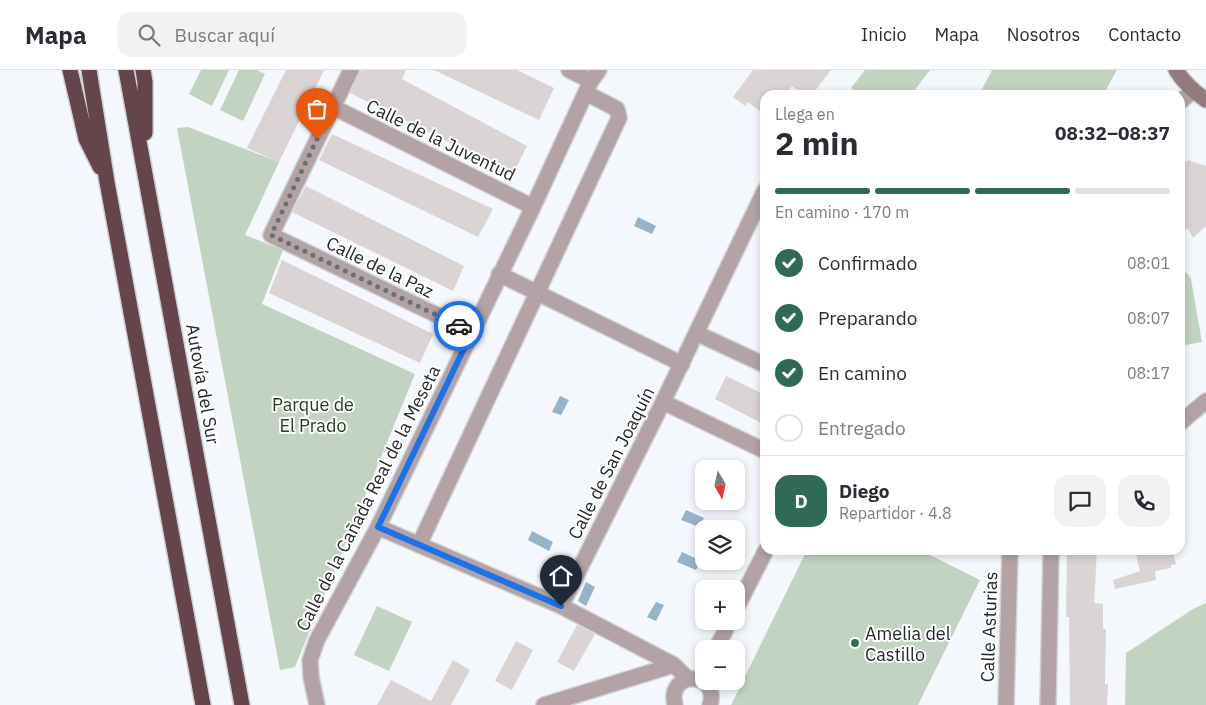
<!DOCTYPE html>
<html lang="es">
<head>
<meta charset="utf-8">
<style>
  :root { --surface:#fff; --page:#f2f2f3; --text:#2b2b33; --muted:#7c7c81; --line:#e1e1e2; --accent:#2f6a55 }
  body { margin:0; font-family:"IBM Plex Sans",sans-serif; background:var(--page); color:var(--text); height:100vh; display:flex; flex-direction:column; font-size:19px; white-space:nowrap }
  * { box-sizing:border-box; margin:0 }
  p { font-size:16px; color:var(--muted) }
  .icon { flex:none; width:28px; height:28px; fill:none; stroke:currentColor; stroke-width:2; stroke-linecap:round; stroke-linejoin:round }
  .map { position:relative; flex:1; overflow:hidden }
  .panel { position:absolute; left:760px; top:20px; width:425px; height:465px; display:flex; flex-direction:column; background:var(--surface); border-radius:15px; box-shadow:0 2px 8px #0003 }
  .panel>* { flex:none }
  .needle { width:32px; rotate:171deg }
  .buttons { position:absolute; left:695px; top:390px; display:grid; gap:10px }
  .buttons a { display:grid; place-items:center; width:50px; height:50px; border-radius:10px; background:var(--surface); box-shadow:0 2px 8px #0003; font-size:25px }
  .pin { position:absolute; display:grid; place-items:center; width:42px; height:42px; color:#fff; margin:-51px -21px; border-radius:50% 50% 50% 0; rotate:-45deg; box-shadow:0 0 5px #0007 }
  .pin .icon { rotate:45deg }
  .courier { position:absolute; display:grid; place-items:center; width:50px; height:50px; margin:-25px; border:4px solid #1a73e8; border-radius:50%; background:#fff; color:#222; box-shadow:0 1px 6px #0007 }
  .summary em { font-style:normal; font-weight:800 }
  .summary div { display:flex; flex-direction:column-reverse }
  .summary { display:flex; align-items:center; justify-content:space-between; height:85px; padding:0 15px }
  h1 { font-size:32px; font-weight:800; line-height:38px }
  .bar { display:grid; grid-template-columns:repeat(4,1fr); gap:8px 5px; align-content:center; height:60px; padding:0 15px }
  .bar i { height:6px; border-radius:4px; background:var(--line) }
  .bar .on { background:var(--accent) }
  .bar p { grid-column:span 4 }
  .line { display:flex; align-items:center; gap:12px; padding:0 15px; border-top:1px solid var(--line) }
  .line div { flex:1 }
  .round { display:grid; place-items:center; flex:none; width:52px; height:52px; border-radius:15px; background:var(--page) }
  ol { padding:0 15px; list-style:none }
  li { display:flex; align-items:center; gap:15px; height:55px }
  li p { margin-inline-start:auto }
  li .icon { padding:5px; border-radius:50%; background:var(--accent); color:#fff; stroke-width:4 }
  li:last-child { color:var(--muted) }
  li i { width:28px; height:28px; border:2px solid var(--line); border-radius:50% }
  header { display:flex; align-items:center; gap:30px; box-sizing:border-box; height:70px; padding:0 25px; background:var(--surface); border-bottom:1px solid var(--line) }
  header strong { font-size:24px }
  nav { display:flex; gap:28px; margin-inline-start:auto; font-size:18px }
  .search { width:350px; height:45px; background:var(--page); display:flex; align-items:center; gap:12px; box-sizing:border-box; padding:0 18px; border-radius:15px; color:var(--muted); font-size:19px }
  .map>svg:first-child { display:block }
  .green { fill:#c3d3c1 }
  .water { fill:#96b3c8 }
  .building { fill:#dad4d4 }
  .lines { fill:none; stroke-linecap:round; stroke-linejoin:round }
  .street-casing { stroke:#cfd1d5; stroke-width:18 }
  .secondary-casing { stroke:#cfd1d5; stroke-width:18 }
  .highway-casing { stroke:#cfd1d5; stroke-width:18 }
  .street { stroke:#b3a3a6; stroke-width:15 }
  .secondary { stroke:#927a7f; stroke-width:15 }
  .highway { stroke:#64454c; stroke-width:15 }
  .done { stroke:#6d6f71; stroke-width:5; stroke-dasharray:0 9 }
  .route { stroke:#1a73e8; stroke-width:6 }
  .poi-dot { fill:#2f6a55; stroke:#fff; stroke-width:2 }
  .labels { text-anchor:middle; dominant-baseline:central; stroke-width:4; stroke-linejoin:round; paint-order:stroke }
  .street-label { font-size:18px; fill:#242627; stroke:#fff }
  .park-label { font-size:18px; fill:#1f411b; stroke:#fff }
  .poi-label { font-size:18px; fill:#242627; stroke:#fff; text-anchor:start }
</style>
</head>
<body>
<header>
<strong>Mapa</strong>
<div class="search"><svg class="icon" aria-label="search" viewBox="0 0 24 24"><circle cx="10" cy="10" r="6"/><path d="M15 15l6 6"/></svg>Buscar aquí</div>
<nav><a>Inicio</a><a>Mapa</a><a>Nosotros</a><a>Contacto</a></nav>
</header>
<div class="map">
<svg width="1206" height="635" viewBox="0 0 1206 635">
  <rect width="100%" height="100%" fill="#f4f7fb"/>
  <!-- green -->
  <path class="green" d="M 201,0 L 229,0 L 212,36 L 189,24 Z
    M 239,0 L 257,0 L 265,4 L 243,51 L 220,40 Z
    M 865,0 L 930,0 L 911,25 L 860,25 L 851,18 Z
    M 992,0 L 1117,0 L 1103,25 L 979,25 Z
    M 188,57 L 279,92 L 245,165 L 283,180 L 262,234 L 415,304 L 295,597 L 280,600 L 177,58 Z
    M 1180,198 L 1188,204 L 1191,209 L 1202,272 L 1180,276 Z
    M 807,480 L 920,480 L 980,510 L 918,635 L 731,635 Z
    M 1206,533 L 1206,635 L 1125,635 L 1126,583 L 1193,539 Z
    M 377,536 L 412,552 L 389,601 L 354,585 Z"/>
  <!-- water -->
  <path class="water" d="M 638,147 L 656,156 L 652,164 L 634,156 Z
    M 560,326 L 569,330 L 561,345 L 552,342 Z
    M 686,440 L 704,448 L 699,457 L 681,450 Z
    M 532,461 L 553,472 L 549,481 L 528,470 Z
    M 682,482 L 701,491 L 696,500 L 677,492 Z
    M 586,512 L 595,517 L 586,536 L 578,531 Z
    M 656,532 L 664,535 L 656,551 L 647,547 Z"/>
  <!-- building -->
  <path class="building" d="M 286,0 L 324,0 L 279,92 L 247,78 Z
    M 361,0 L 406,0 L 402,9 L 527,76 L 513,104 L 350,23 Z
    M 434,0 L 517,0 L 554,18 L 539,50 Z
    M 753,0 L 831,0 L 812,25 L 803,25 L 792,16 L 785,25 L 765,25 L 765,45 L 748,32 L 745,36 L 733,27 Z
    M 332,64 L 493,139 L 478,167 L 319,90 Z
    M 1188,90 L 1206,96 L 1206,156 L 1193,168 L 1188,158 L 1180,164 L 1180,96 Z
    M 306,116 L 464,196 L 453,221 L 292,142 Z
    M 282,190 L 433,264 L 420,293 L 269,223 Z
    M 726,306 L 765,325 L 765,355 L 715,329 Z
    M 1067,480 L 1097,480 L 1094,533 L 1103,534 L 1103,559 L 1106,559 L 1105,614 L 1108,614 L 1107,635 L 1070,635 L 1069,547 L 1066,547 Z
    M 1135,480 L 1173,480 L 1176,494 L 1171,495 L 1171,498 L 1155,501 L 1156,510 L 1115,519 L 1113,510 L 1140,501 Z
    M 577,555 L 595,564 L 574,601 L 557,592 Z
    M 516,571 L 533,580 L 512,620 L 495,611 Z
    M 453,590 L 470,600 L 451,635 L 377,635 L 391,610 L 431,631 Z"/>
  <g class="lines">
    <!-- street casing -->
    <g class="street-casing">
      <path id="street" d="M 351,0 L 271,165 L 472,262
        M 569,0 L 591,11
        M 1180,32 L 1193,21
        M 333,37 L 533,137
        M 499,204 L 682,294
        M 696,263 L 765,295
        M 663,332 L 765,381
        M 1180,353 L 1206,331
        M 378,457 L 561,536 L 674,595 L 688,609
        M 419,475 L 619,48 L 617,39 L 586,23
        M 561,536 L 663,332 L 765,120
        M 736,539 L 766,480
        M 716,579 L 730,551
        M 317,635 L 311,607 L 310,590 L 317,570 L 378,457 L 533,137 L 591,11 L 599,0
        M 544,635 L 674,595
        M 675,635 C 666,600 720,600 710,635
        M 1006,635 L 1010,480
        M 1048,635 L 1051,480"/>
    </g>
    <!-- secondary casing -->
    <g class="secondary-casing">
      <path id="secondary" d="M 1176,0 C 1184,13 1193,21 1206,30"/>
    </g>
    <!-- highway casing -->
    <g class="highway-casing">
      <path id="highway" d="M 70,0 L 86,69 L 100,97
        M 89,0 L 107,112 L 203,635
        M 126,0 L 242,635
        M 143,0 L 145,12 L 145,63"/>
    </g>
    <!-- street -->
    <use href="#street" class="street"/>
    <!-- secondary -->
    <use href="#secondary" class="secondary"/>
    <!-- highway -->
    <use href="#highway" class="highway"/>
  </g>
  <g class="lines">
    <!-- done -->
    <path class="done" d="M 317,69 L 271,165 L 459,256"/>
    <!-- route -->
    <path class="route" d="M 459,256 L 472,262 L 378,457 L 561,536"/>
  </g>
  <!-- markers -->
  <circle class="poi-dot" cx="855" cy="573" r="5"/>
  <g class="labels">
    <!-- street labels -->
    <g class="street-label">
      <text transform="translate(441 70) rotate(26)">Calle de la Juventud</text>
      <text transform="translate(380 197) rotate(26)">Calle de la Paz</text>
      <text transform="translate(203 314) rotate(80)">Autovía del Sur</text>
      <text transform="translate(611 393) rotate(-63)">Calle de San Joaquín</text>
      <text transform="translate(368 428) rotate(-63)">Calle de la Cañada Real de la Meseta</text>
      <text transform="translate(989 557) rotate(-88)">Calle Asturias</text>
    </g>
    <!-- park labels -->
    <g class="park-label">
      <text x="313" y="334">Parque de<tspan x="313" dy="21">El Prado</tspan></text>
    </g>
    <!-- poi labels -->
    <g class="poi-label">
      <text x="865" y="563">Amelia del<tspan x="865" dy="21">Castillo</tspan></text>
    </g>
  </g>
</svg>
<div class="buttons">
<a><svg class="needle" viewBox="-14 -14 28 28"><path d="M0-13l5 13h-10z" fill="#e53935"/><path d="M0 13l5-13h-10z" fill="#7c7c81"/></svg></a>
<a><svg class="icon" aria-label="layers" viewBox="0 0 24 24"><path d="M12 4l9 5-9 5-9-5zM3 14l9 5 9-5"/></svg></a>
<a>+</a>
<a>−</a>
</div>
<div class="pin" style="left:317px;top:69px;background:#ea580c"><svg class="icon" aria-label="bag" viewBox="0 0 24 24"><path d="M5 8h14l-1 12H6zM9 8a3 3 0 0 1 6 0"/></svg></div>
<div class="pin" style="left:561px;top:536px;background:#1f2937"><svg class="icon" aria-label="home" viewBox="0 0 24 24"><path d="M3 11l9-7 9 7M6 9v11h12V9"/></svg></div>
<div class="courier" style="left:459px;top:256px"><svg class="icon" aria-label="car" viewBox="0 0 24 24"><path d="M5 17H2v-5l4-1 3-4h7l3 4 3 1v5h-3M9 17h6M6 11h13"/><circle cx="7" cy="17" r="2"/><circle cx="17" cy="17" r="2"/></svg></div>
<section class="panel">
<div class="summary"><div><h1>2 min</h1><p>Llega en</p></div><em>08:32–08:37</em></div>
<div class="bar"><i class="on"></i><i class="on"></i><i class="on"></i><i></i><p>En camino · 170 m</p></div>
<ol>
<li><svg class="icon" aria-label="check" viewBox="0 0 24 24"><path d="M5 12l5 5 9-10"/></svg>Confirmado<p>08:01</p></li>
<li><svg class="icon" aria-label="check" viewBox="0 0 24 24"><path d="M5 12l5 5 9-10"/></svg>Preparando<p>08:07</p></li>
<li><svg class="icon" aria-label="check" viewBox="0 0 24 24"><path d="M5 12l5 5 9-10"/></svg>En camino<p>08:17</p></li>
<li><i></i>Entregado</li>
</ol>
<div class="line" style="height:90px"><b class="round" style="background:var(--accent);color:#fff">D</b><div><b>Diego</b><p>Repartidor · 4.8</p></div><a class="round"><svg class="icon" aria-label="chat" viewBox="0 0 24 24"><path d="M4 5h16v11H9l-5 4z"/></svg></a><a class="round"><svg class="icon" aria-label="phone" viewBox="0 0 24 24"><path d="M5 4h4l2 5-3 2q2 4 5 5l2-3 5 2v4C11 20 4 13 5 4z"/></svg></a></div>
</section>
</div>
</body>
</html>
